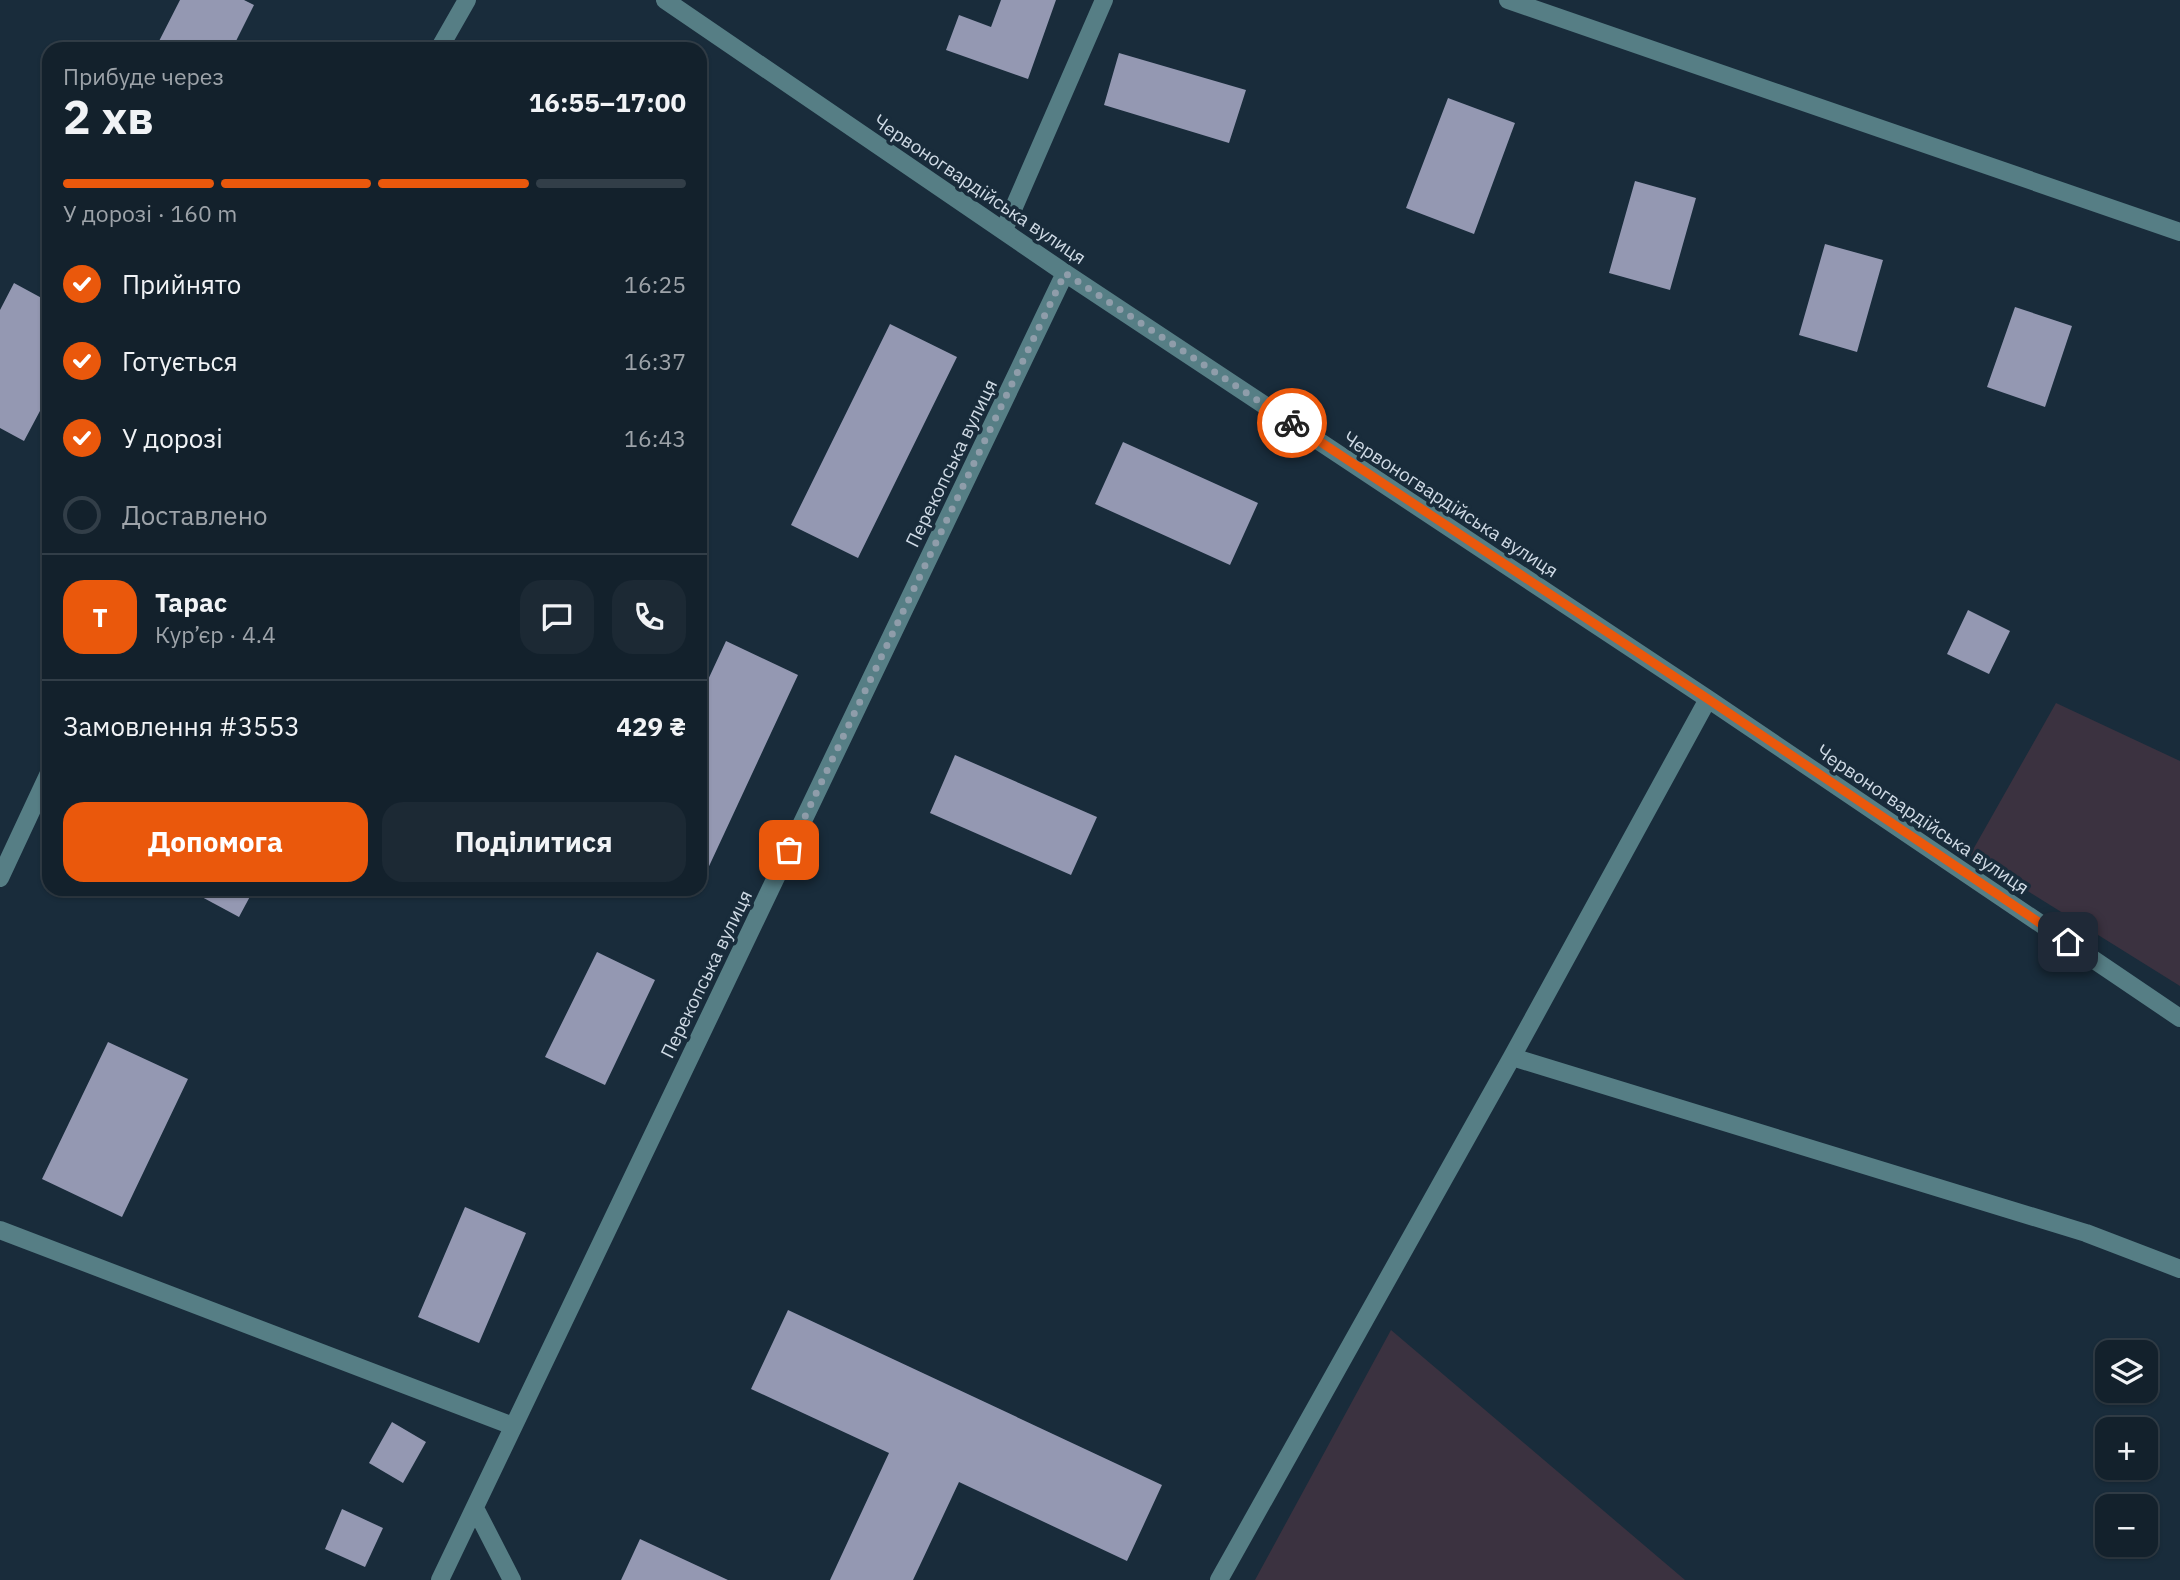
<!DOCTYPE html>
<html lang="uk">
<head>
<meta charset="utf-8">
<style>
  :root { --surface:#13212c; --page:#1c2934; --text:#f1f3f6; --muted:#9da3a9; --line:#323e48; --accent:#ea580c }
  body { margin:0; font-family:"IBM Plex Sans",sans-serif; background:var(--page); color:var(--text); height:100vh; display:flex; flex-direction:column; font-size:26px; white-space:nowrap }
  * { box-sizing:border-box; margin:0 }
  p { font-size:23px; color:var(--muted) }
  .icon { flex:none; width:38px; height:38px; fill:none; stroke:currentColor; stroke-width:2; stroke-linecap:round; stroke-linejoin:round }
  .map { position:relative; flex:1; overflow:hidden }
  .details { position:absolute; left:42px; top:42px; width:665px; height:854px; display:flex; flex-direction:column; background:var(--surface); border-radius:21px; box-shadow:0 2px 5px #0004,0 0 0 2px var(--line) }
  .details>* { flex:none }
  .buttons { position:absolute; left:2095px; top:1340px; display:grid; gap:14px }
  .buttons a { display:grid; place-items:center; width:63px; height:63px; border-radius:14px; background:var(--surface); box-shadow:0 2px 5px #0004,0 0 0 2px var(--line); font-size:35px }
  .pin { position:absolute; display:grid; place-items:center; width:60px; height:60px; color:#fff; margin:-30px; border-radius:14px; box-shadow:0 4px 10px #0006 }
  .courier { position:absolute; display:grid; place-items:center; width:70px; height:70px; margin:-35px; border:5px solid #ea580c; border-radius:50%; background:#fff; color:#222; box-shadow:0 2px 9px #0007 }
  .summary em { font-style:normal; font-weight:700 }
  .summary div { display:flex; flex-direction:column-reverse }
  .summary { display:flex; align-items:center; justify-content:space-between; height:119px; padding:0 21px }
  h1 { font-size:46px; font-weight:700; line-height:52px }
  .bar { display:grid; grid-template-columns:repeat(4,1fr); gap:10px 7px; align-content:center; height:84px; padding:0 21px }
  .bar i { height:9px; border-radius:5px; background:var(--line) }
  .bar .current { background:var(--accent) }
  .bar p { grid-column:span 4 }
  .line { display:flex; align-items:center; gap:18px; padding:0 21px; border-top:2px solid var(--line) }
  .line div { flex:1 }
  .round { display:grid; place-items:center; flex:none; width:74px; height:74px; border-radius:21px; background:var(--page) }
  ol { padding:0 21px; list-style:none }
  li { display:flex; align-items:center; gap:21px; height:77px }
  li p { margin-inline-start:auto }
  li .icon { padding:7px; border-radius:50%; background:var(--accent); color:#fff; stroke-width:4 }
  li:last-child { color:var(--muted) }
  li i { width:38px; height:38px; border:4px solid var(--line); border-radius:50% }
  .action { display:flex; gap:14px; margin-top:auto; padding:14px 21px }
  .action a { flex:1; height:80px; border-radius:21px; background:var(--accent); color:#fff; font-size:28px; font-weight:700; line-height:80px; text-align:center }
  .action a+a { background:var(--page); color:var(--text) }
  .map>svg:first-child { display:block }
  .green { fill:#3b3240 }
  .building { fill:#9498b2 }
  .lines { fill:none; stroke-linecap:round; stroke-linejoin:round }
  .minor { stroke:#567e85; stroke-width:18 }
  .done { stroke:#8f9daa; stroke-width:7; stroke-dasharray:0 12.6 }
  .route { stroke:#ea580c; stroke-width:9 }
  .labels { text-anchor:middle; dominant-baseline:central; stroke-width:7; stroke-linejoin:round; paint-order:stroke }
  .street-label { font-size:19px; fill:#cfdae5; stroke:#192c3b }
</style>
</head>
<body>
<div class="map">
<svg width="2180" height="1580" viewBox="0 0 2180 1580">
  <rect width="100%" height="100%" fill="#192c3b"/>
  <!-- green -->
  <path class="green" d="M 2056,703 L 2180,761 L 2180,986 L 1970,855 Z
    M 1391,1330 L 1685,1580 L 1255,1580 Z"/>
  <!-- building -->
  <path class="building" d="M 180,0 L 244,0 L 254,5 L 232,49 L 155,49 Z
    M 1001,0 L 1056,0 L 1028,79 L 946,50 L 959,15 L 991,27 Z
    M 1119,53 L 1246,90 L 1229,143 L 1104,105 Z
    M 1448,98 L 1515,123 L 1474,234 L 1406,208 Z
    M 1635,181 L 1696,198 L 1670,290 L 1609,273 Z
    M 1825,244 L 1883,260 L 1857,352 L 1799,335 Z
    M 14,283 L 49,302 L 49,394 L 24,441 L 0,428 L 0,310 Z
    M 2015,307 L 2072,326 L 2045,407 L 1987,387 Z
    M 890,324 L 957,357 L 858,558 L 791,525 Z
    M 1123,442 L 1258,503 L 1230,565 L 1095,504 Z
    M 1968,610 L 2010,631 L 1989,674 L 1947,654 Z
    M 726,641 L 798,675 L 704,877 L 700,875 L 700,697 Z
    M 955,755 L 1097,817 L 1071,875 L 930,813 Z
    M 187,889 L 254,889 L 239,917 Z
    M 597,952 L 655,980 L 605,1085 L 545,1057 Z
    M 108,1042 L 188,1079 L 122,1217 L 42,1179 Z
    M 465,1207 L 526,1233 L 479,1343 L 418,1317 Z
    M 788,1310 L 1162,1485 L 1127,1561 L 959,1482 L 913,1580 L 830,1580 L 889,1453 L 751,1389 Z
    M 392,1422 L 426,1442 L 403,1483 L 369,1463 Z
    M 342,1509 L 383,1528 L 365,1567 L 325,1549 Z
    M 640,1539 L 728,1580 L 621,1580 Z"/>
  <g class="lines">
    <!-- minor -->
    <path class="minor" d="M 665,0 L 1065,273 L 1708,699 L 2180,1018
      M 1508,0 L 2180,232
      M 439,49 L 467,0
      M 1004,230 L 1104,0
      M 0,878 L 49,773
      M 1512,1057 L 2086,1233 L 2180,1269
      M 0,1230 L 513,1426
      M 475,1508 L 512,1580
      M 440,1580 L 1065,273
      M 1219,1580 L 1512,1057 L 1708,699"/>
  </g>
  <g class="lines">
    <!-- done -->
    <path class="done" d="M 789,850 L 1065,273 L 1292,423"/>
    <!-- route -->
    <path class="route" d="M 1292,423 L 1708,699 L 2068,942"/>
  </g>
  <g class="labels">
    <!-- street labels -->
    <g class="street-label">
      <text transform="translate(980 189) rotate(34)">Червоногвардійська вулиця</text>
      <text transform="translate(951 463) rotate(-64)">Перекопська вулиця</text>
      <text transform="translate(1451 504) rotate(33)">Червоногвардійська вулиця</text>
      <text transform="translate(1923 819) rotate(34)">Червоногвардійська вулиця</text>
      <text transform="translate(706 974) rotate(-64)">Перекопська вулиця</text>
    </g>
  </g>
</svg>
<div class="buttons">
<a><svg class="icon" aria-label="layers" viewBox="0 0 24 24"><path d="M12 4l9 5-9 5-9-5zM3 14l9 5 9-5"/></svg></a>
<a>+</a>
<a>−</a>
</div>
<div class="pin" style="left:789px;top:850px;background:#ea580c"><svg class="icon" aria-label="bag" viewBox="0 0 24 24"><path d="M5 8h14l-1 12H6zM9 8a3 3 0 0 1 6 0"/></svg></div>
<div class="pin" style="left:2068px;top:942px;background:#1f2937"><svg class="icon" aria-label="home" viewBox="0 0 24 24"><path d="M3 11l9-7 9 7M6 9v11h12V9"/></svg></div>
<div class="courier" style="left:1292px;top:423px"><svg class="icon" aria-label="bike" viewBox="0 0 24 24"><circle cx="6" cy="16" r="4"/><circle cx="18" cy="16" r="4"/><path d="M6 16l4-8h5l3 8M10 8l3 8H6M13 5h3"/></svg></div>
<section class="details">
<div class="summary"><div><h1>2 хв</h1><p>Прибуде через</p></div><em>16:55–17:00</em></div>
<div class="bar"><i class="current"></i><i class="current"></i><i class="current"></i><i></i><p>У дорозі · 160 m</p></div>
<ol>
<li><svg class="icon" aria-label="check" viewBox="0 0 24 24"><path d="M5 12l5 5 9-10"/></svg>Прийнято<p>16:25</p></li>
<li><svg class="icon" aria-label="check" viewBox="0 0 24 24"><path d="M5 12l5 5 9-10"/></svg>Готується<p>16:37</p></li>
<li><svg class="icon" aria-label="check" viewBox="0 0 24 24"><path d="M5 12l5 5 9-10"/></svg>У дорозі<p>16:43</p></li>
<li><i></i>Доставлено</li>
</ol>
<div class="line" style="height:126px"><b class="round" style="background:var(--accent);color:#fff">Т</b><div><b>Тарас</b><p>Кур’єр · 4.4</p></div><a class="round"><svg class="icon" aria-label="chat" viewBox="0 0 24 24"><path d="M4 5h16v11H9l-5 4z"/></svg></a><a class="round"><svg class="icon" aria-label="phone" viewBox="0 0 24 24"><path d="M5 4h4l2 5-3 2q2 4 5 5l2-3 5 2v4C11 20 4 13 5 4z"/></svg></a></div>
<div class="line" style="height:91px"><div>Замовлення #3553</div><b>429 ₴</b></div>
<div class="action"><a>Допомога</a><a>Поділитися</a></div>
</section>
</div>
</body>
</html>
